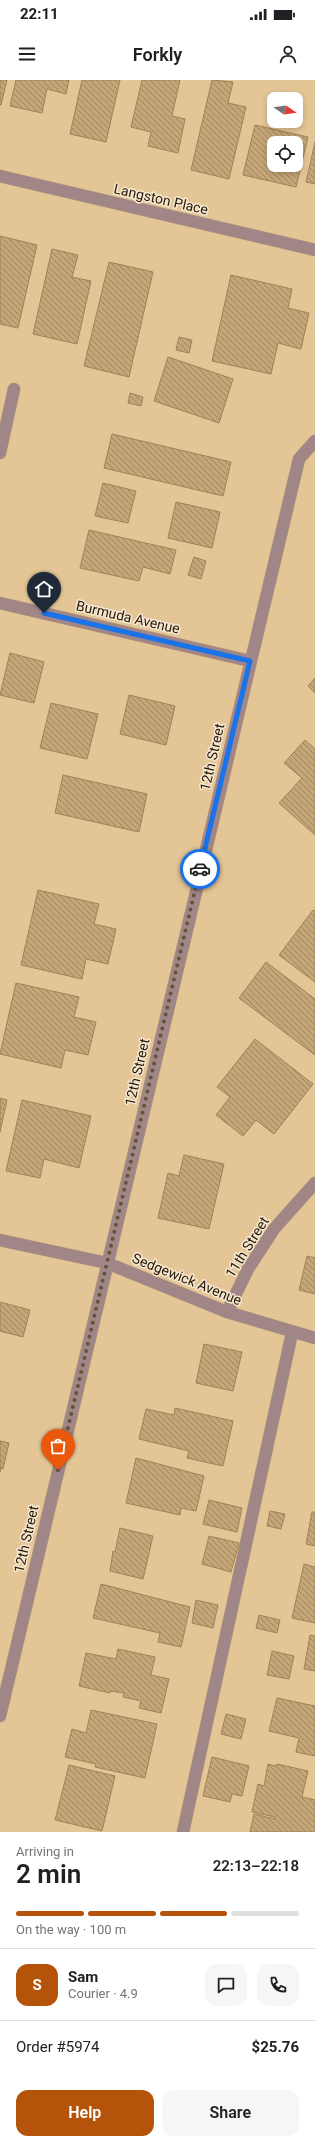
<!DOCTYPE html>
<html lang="en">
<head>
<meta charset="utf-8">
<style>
  :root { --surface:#fff; --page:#f6f6f6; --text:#202124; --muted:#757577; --line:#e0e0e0; --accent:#b45309 }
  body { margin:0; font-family:Roboto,sans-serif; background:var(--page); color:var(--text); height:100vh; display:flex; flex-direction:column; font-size:15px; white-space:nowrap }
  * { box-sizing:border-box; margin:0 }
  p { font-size:13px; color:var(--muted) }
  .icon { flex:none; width:22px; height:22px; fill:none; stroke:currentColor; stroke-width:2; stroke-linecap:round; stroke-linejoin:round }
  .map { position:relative; height:1752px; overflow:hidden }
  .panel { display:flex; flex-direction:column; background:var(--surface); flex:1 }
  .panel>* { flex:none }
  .needle { width:26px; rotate:103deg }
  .fabs { position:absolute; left:267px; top:12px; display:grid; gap:8px }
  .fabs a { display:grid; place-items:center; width:36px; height:36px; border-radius:8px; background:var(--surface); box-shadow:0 2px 6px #0003; font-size:20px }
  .pin { position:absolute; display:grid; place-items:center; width:34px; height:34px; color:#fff; margin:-41px -17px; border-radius:50% 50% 50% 0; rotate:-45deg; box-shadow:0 0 4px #0007 }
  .pin .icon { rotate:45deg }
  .courier { position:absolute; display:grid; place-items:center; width:40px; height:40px; margin:-20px; border:3px solid #1a73e8; border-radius:50%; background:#fff; color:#222; box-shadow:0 1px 5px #0007 }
  .head em { font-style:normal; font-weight:600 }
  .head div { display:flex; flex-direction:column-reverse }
  .head { display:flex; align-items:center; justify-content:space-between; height:68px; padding:0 16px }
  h1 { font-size:26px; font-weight:600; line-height:30px }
  .bar { display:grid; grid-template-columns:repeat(4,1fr); gap:6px 4px; align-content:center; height:48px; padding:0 16px }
  .bar i { height:5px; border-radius:3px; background:var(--line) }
  .bar .on { background:var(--accent) }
  .bar p { grid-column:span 4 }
  .line { display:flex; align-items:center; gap:10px; padding:0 16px; border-top:1px solid var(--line) }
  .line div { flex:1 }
  .round { display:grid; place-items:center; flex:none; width:42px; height:42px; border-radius:12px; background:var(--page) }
  .cta { display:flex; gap:8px; margin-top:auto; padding:8px 16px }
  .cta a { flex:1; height:46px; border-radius:12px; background:var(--accent); color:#fff; font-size:16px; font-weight:600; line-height:46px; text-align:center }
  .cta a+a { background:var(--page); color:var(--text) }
  .status { display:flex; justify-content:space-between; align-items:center; height:28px; padding:0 20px; background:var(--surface); direction:ltr }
  .status svg { height:11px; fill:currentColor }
  header { display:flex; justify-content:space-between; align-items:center; height:52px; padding:0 16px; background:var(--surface); font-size:18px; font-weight:600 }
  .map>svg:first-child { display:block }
  .building { fill:url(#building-back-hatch); stroke:#a08255; fill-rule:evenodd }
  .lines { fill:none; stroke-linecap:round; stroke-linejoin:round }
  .minor-casing { stroke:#bda279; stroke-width:13 }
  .minor { stroke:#a08686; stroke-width:12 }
  .done { stroke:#665438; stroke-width:4; stroke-dasharray:0 7.2 }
  .route { stroke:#1a73e8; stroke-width:5 }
  .labels { text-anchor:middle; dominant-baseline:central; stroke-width:3; stroke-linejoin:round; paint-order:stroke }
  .street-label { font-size:14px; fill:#221705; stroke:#f8e8d1 }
</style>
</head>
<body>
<div class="status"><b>22:11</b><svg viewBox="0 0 49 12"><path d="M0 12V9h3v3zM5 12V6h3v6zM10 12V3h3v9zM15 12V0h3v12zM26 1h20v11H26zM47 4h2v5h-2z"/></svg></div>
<header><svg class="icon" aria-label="menu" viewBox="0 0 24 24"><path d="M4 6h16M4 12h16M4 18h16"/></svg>Forkly<svg class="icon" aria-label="person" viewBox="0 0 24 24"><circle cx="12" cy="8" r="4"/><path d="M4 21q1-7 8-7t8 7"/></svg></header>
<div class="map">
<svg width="315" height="1752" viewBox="0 0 315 1752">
  <defs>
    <pattern id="building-back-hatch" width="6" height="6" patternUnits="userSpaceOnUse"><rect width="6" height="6" fill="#c4a678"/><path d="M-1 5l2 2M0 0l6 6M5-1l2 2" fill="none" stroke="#9f8660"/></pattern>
  </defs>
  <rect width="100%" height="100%" fill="#e4c596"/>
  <!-- building -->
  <path class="building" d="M 0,0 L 7,0 L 1,25 L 0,25 Z
    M 16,0 L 69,0 L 66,14 L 47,9 L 42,33 L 10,26 Z
    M 82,0 L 120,0 L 106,62 L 70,54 Z
    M 142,0 L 180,0 L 172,36 L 185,39 L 178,73 L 148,66 L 151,52 L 131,47 Z
    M 212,0 L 233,2 L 228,23 L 246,27 L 229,99 L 191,90 Z
    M 255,45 L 308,57 L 296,107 L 243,95 ZM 274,63 L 296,63 L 296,85 L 274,85 Z
    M 315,62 L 315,104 L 306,102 Z
    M 0,156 L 37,165 L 18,248 L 0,244 Z
    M 52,169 L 78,175 L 72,197 L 91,201 L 77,264 L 33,254 Z
    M 109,182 L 153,192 L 129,297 L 84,286 Z
    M 231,195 L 292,209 L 288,228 L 309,233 L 301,269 L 278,263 L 271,294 L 212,281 Z
    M 179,257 L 192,260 L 189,273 L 176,270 Z
    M 168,277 L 233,299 L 219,343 L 154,321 Z
    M 130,313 L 143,317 L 141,326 L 128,323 Z
    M 112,354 L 231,382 L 223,416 L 104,388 Z
    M 103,403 L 136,411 L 128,443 L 95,436 Z
    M 176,422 L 220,432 L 212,468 L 168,458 Z
    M 89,450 L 176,470 L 170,494 L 143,487 L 139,501 L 80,488 Z
    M 194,477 L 206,481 L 201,499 L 188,495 Z
    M 10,573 L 44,582 L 34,623 L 0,615 Z
    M 315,598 L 315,613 L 308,606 Z
    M 129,615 L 175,626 L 166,665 L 120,654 Z
    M 51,623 L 98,634 L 87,679 L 40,668 Z
    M 305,660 L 315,669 L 315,755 L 279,723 L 302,698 L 284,683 Z
    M 63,695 L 147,714 L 139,752 L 55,733 Z
    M 38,810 L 99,824 L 94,844 L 116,849 L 108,884 L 86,879 L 82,899 L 21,885 Z
    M 313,830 L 315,831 L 315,902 L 279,875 Z
    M 266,882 L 315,919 L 315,975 L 239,918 Z
    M 16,903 L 79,917 L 74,937 L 96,942 L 88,975 L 65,970 L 61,988 L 0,974 Z
    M 255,959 L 313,1004 L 274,1054 L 256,1040 L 243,1056 L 216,1035 L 230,1017 L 217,1007 Z
    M 0,1018 L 7,1020 L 0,1052 Z
    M 22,1020 L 91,1036 L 79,1088 L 44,1079 L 40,1098 L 6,1091 Z
    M 184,1075 L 224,1084 L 209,1149 L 158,1138 L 168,1093 L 179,1096 Z
    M 307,1176 L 315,1178 L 315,1214 L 299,1210 Z
    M 0,1222 L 30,1230 L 23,1257 L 0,1251 Z
    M 204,1264 L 242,1272 L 233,1311 L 196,1303 Z
    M 175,1328 L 233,1341 L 223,1386 L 187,1378 L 189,1371 L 139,1359 L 146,1329 L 174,1335 Z
    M 0,1361 L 9,1363 L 3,1389 L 1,1388 L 0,1392 Z
    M 136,1378 L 204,1396 L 196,1431 L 181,1428 L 180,1435 L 126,1423 Z
    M 209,1420 L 242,1428 L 237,1452 L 203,1444 Z
    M 270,1431 L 285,1434 L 281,1449 L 267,1446 Z
    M 312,1432 L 315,1432 L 315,1466 L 306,1464 Z
    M 120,1448 L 153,1456 L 143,1499 L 110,1491 L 113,1471 L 115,1472 Z
    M 209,1456 L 239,1463 L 231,1492 L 202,1484 Z
    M 304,1484 L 315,1487 L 315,1543 L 292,1538 Z
    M 101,1504 L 190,1527 L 181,1567 L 158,1562 L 160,1553 L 93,1538 Z
    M 196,1520 L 218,1525 L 213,1548 L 192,1543 Z
    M 259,1535 L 280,1540 L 277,1553 L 256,1548 Z
    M 310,1555 L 315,1556 L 315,1591 L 304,1589 Z
    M 118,1569 L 155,1577 L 151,1595 L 169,1599 L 161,1633 L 139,1628 L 141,1621 L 123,1617 L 124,1613 L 110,1611 L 110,1613 L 79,1606 L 86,1573 L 116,1579 Z
    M 272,1571 L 294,1576 L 289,1599 L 267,1595 Z
    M 277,1618 L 315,1626 L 315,1676 L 296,1672 L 299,1658 L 269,1651 Z
    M 91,1630 L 157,1644 L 145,1698 L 95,1687 L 96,1684 L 65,1677 L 72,1649 L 86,1653 Z
    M 226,1634 L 246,1639 L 241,1659 L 221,1654 Z
    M 212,1677 L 249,1686 L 242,1716 L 232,1714 L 230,1722 L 203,1716 Z
    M 268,1684 L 276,1686 L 277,1684 L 308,1691 L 302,1717 L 315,1720 L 315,1752 L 250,1752 L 254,1734 L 275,1739 L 275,1737 L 252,1732 L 258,1704 L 264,1706 Z
    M 69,1685 L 115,1696 L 102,1751 L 55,1740 Z"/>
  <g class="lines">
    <!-- minor casing -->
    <g class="minor-casing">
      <path id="minor" d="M 0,96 L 315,170
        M 0,373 L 14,309
        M 0,523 L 250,581
        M 0,1160 L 107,1183 L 227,1232 L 315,1258
        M 227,1232 L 248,1189 L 274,1149 L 315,1103
        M 0,1636 L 299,379 L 315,361
        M 183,1752 L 292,1253"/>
    </g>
    <!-- minor -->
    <use href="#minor" class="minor"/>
  </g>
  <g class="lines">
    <!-- done -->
    <path class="done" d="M 58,1390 L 200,789"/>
    <!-- route -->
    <path class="route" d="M 44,533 L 250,581 L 200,789"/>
  </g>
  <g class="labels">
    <!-- street labels -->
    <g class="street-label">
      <text transform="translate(161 119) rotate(13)">Langston Place</text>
      <text transform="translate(128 537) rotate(13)">Burmuda Avenue</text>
      <text transform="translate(212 677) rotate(-77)">12th Street</text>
      <text transform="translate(137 992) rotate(-77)">12th Street</text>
      <text transform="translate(247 1167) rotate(-58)">11th Street</text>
      <text transform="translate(187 1199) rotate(22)">Sedgewick Avenue</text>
      <text transform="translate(26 1459) rotate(-77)">12th Street</text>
    </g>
  </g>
</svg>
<div class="fabs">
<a><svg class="needle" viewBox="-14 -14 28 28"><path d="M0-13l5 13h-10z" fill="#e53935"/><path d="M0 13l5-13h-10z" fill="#757577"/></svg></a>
<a><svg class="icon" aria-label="locate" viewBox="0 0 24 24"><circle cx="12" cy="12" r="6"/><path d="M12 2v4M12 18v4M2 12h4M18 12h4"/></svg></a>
</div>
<div class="pin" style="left:58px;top:1390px;background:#ea580c"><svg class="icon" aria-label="bag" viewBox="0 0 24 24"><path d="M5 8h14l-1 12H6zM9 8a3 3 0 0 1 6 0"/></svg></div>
<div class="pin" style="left:44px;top:533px;background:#1f2937"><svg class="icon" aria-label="home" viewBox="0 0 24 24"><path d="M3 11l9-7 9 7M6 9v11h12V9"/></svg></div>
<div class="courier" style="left:200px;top:789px"><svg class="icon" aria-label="car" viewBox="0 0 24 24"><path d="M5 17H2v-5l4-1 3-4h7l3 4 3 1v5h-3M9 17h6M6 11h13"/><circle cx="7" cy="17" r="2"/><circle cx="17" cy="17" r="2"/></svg></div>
</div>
<section class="panel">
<div class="head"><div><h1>2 min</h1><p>Arriving in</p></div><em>22:13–22:18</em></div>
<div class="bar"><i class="on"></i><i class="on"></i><i class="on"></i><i></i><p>On the way · 100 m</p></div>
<div class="line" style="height:72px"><b class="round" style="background:var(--accent);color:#fff">S</b><div><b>Sam</b><p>Courier · 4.9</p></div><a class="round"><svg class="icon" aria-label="chat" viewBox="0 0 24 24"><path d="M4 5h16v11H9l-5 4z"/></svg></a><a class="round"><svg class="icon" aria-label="phone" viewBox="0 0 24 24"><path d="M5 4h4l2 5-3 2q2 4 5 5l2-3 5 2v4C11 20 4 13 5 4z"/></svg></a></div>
<div class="line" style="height:52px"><div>Order #5974</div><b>$25.76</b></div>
<div class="cta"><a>Help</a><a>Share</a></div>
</section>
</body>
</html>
